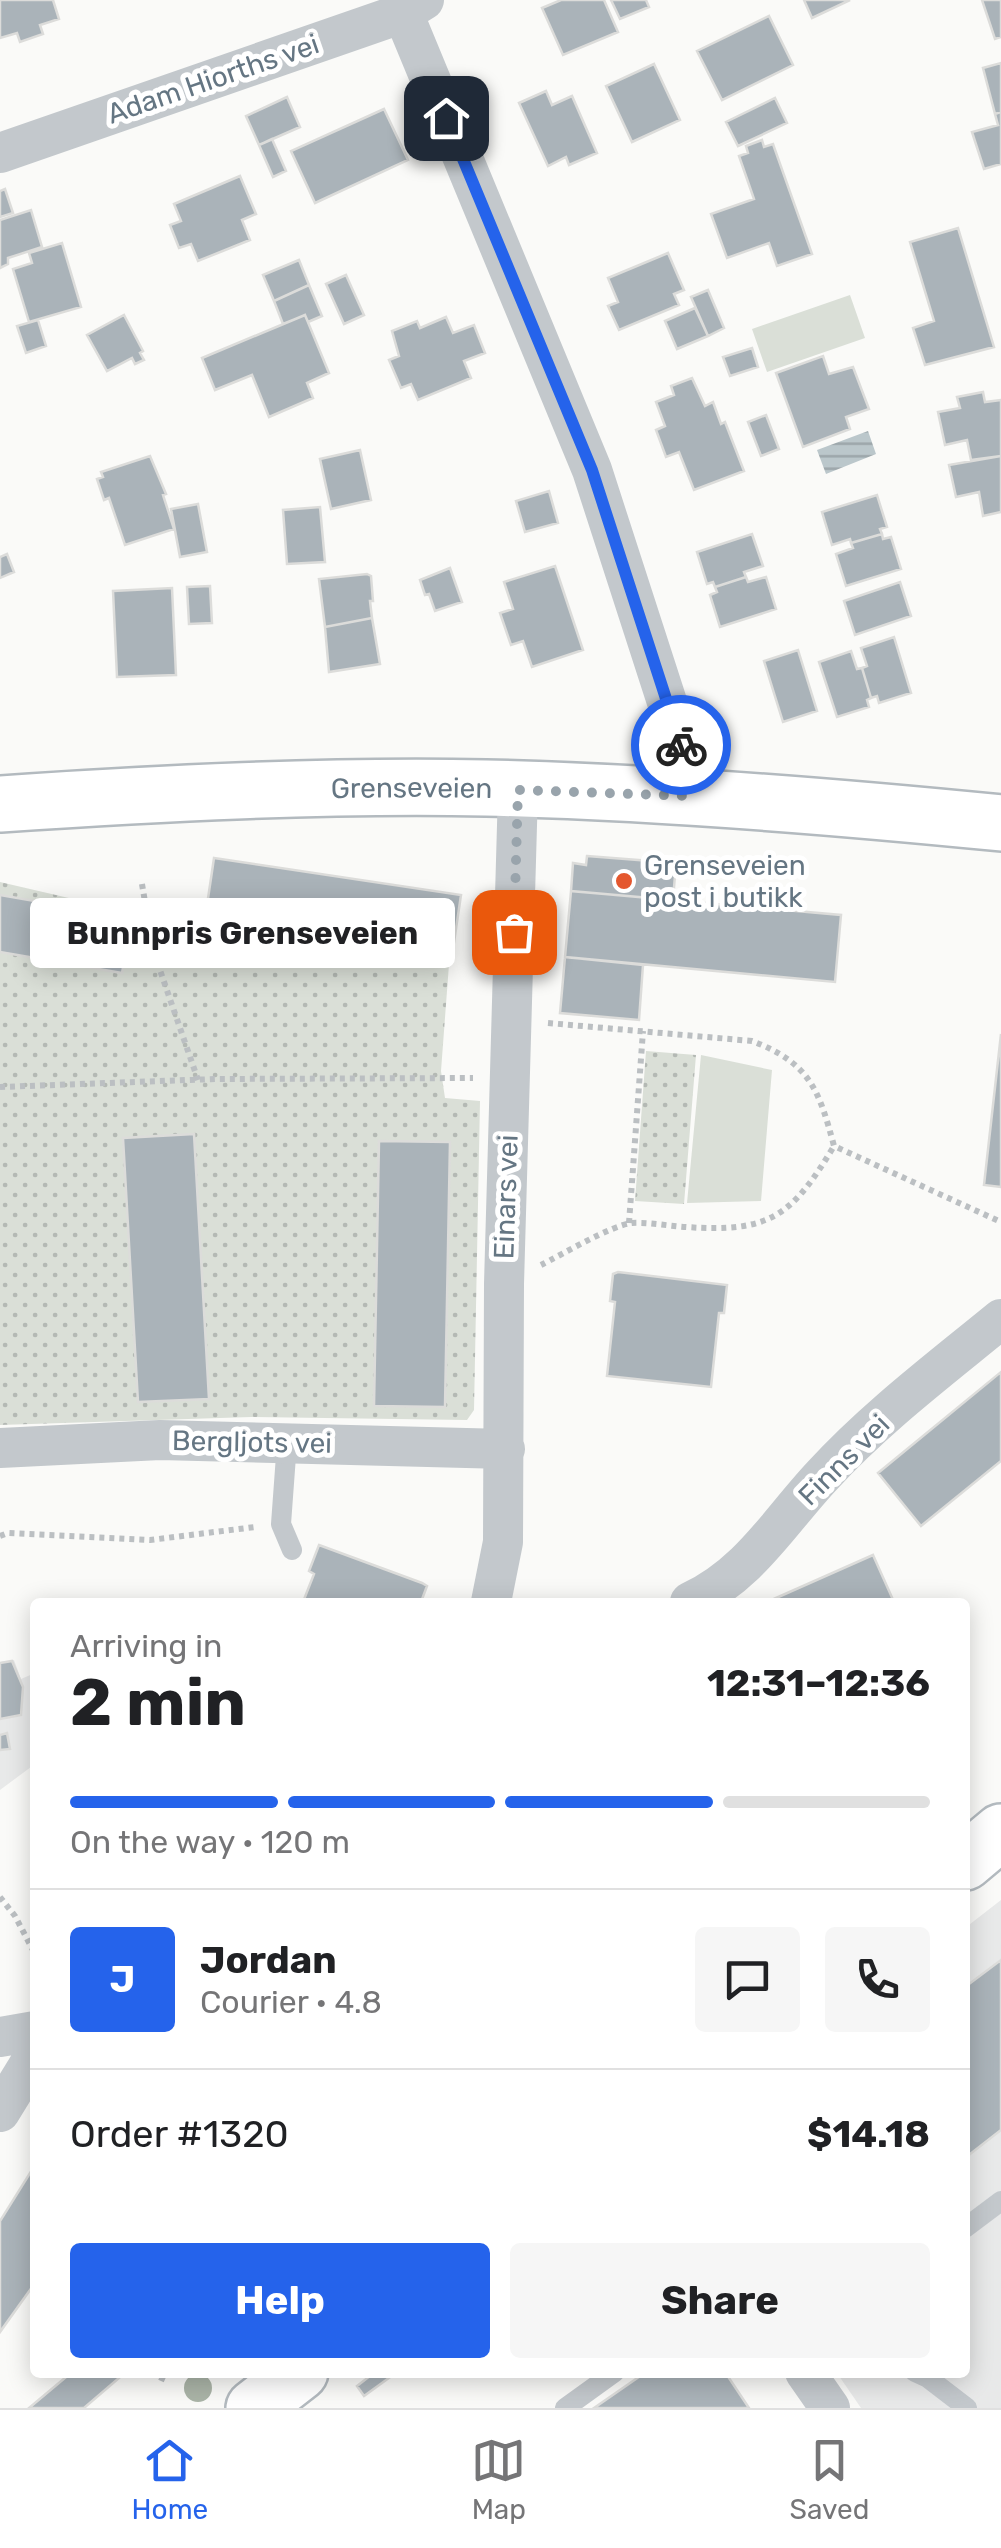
<!DOCTYPE html>
<html lang="en">
<head>
<meta charset="utf-8">
<style>
  :root { --surface:#fff; --page:#f6f6f6; --text:#202124; --muted:#757577; --line:#e0e0e0; --accent:#2563eb }
  body { margin:0; font-family:Rubik,sans-serif; background:var(--page); color:var(--text); height:100vh; display:flex; flex-direction:column; font-size:38px; white-space:nowrap }
  * { box-sizing:border-box; margin:0 }
  p { font-size:32px; color:var(--muted) }
  .icon { flex:none; width:55px; height:55px; fill:none; stroke:currentColor; stroke-width:2; stroke-linecap:round; stroke-linejoin:round }
  .map { position:relative; flex:1; overflow:hidden }
  .side { position:absolute; left:30px; top:1598px; width:940px; height:780px; display:flex; flex-direction:column; background:var(--surface); border-radius:10px; box-shadow:0 5px 25px #0003 }
  .side>* { flex:none }
  .pin { position:absolute; display:grid; place-items:center; width:85px; height:85px; color:#fff; margin:-42px; border-radius:20px; box-shadow:0 5px 15px #0006 }
  .courier { position:absolute; display:grid; place-items:center; width:100px; height:100px; margin:-50px; border:8px solid #2563eb; border-radius:50%; background:#fff; color:#222; box-shadow:0 2px 12px #0007 }
  .bubble { position:absolute; height:70px; border-radius:10px; background:var(--surface); box-shadow:0 5px 25px #0003; font-size:32px; font-weight:700; line-height:70px; text-align:center }
  .summary em { font-style:normal; font-weight:700 }
  .summary div { display:flex; flex-direction:column-reverse }
  .summary { display:flex; align-items:center; justify-content:space-between; height:170px; padding:0 40px }
  h1 { font-size:65px; font-weight:700; line-height:75px }
  .bar { display:grid; grid-template-columns:repeat(4,1fr); gap:15px 10px; align-content:center; height:120px; padding:0 40px }
  .bar i { height:12px; border-radius:8px; background:var(--line) }
  .bar .active { background:var(--accent) }
  .bar p { grid-column:span 4 }
  .line { display:flex; align-items:center; gap:25px; padding:0 40px; border-top:2px solid var(--line) }
  .line div { flex:1 }
  .round { display:grid; place-items:center; flex:none; width:105px; height:105px; border-radius:10px; background:var(--page) }
  .primary-button { display:flex; gap:20px; margin-top:auto; padding:20px 40px }
  .primary-button a { flex:1; height:115px; border-radius:10px; background:var(--accent); color:#fff; font-size:40px; font-weight:700; line-height:115px; text-align:center }
  .primary-button a+a { background:var(--page); color:var(--text) }
  .menu { display:flex; justify-content:space-around; align-items:center; height:140px; border-top:2px solid var(--line); background:var(--surface); font-size:28px; color:var(--muted) }
  .menu a { display:grid; justify-items:center; gap:5px }
  .menu .active { color:var(--accent) }
  .map>svg:first-child { display:block }
  .built { fill:#e8e9e9 }
  .grass { fill:url(#grass-dots) }
  .pitch { fill:#dadfd7 }
  .water { fill:url(#water-rules) }
  .building { fill:#aab3b9; stroke:#dcdcda; stroke-width:2.5 }
  .lines { fill:none; stroke-linecap:round; stroke-linejoin:round }
  .secondary-casing { stroke:#b3babf; stroke-width:60 }
  .path { stroke:#bbbfc2; stroke-width:6; stroke-dasharray:5 5; stroke-linecap:butt }
  .lane { stroke:#c3c8cc; stroke-width:20 }
  .street { stroke:#c3c8cc; stroke-width:40 }
  .secondary { stroke:#fff; stroke-width:55 }
  .tree { fill:#aab4a7 }
  .done { stroke:#99a4ac; stroke-width:10; stroke-dasharray:0 18 }
  .route { stroke:#2563eb; stroke-width:12 }
  .poi-dot { fill:#e4572e; stroke:#fff; stroke-width:4 }
  .labels { text-anchor:middle; dominant-baseline:central; stroke-width:10; stroke-linejoin:round; paint-order:stroke }
  .street-label { font-size:28px; fill:#657683; stroke:#fff }
  .poi-label { font-size:28px; fill:#657683; stroke:#fff; text-anchor:start }
</style>
</head>
<body>
<div class="map">
<svg width="1001" height="2408" viewBox="0 0 1001 2408">
  <defs>
    <pattern id="grass-dots" width="8" height="8" patternUnits="userSpaceOnUse" patternTransform="scale(2.5)"><rect width="8" height="8" fill="#dadfd7"/><path d="M2 2h.1M6 6h.1" fill="none" stroke="#b4b9b4" stroke-width="1.8" stroke-linecap="round"/></pattern>
    <pattern id="water-rules" width="6" height="5" patternUnits="userSpaceOnUse" patternTransform="scale(2.5)"><rect width="6" height="5" fill="#bbc7cb"/><path d="M0 2.5h6" fill="none" stroke="#9ca6aa"/></pattern>
  </defs>
  <rect width="100%" height="100%" fill="#fafaf8"/>
  <!-- built -->
  <path class="built" d="M 14,1660 L 21,1679 L 35,1673 L 35,1764 L 0,1790 L 0,1662 Z
    M 1001,1900 L 1001,2408 L 861,2408 L 837,2373 L 965,2372 L 965,1928 Z"/>
  <!-- grass -->
  <path class="grass" d="M 0,882 L 146,916 L 200,911 L 450,951 L 441,1071 L 445,1098 L 480,1101 L 474,1410 L 467,1420 L 251,1417 L 0,1425 Z
    M 646,1051 L 696,1055 L 684,1204 L 635,1201 Z"/>
  <!-- pitch -->
  <path class="pitch" d="M 850,295 L 865,338 L 767,372 L 752,329 Z
    M 701,1055 L 772,1070 L 761,1201 L 687,1203 Z"/>
  <!-- water -->
  <path class="water" d="M 868,431 L 876,454 L 826,474 L 817,450 Z"/>
  <!-- building -->
  <path class="building" d="M 0,0 L 53,0 L 59,19 L 40,25 L 43,34 L 20,42 L 17,33 L 0,38 Z
    M 561,0 L 604,0 L 618,32 L 563,55 L 542,8 Z
    M 611,0 L 646,0 L 649,7 L 620,19 Z
    M 804,0 L 850,0 L 812,18 Z
    M 982,0 L 1001,0 L 1001,37 L 995,39 Z
    M 769,16 L 793,65 L 722,100 L 697,51 Z
    M 1001,63 L 1001,112 L 995,114 L 983,68 Z
    M 654,64 L 680,120 L 632,142 L 606,86 Z
    M 546,91 L 552,105 L 572,96 L 597,153 L 569,165 L 566,157 L 548,166 L 519,103 Z
    M 287,97 L 300,127 L 259,145 L 246,116 Z
    M 775,98 L 787,123 L 738,146 L 726,122 Z
    M 384,109 L 408,160 L 315,203 L 291,151 Z
    M 1001,112 L 1001,164 L 984,169 L 972,132 L 998,125 L 995,114 Z
    M 272,139 L 286,171 L 273,177 L 259,145 Z
    M 762,140 L 764,147 L 773,144 L 812,254 L 777,266 L 769,243 L 727,258 L 711,214 L 754,199 L 739,156 L 748,153 L 746,146 Z
    M 240,176 L 256,214 L 242,220 L 250,240 L 198,261 L 191,244 L 179,248 L 170,225 L 181,221 L 174,204 Z
    M 5,189 L 13,213 L 0,217 L 0,191 Z
    M 31,210 L 42,247 L 8,258 L 8,264 L 0,268 L 0,220 Z
    M 958,228 L 994,347 L 925,365 L 913,328 L 934,321 L 910,242 Z
    M 62,243 L 81,307 L 29,322 L 13,269 L 32,263 L 29,253 Z
    M 668,253 L 684,290 L 674,294 L 679,305 L 619,330 L 608,306 L 618,302 L 608,278 Z
    M 299,260 L 309,285 L 274,301 L 263,275 Z
    M 346,275 L 364,315 L 344,324 L 326,284 Z
    M 309,285 L 322,316 L 308,322 L 305,315 L 283,324 L 274,301 Z
    M 708,290 L 724,328 L 708,336 L 691,297 Z
    M 695,308 L 708,336 L 677,349 L 665,321 Z
    M 124,315 L 143,351 L 140,353 L 144,360 L 135,364 L 132,358 L 107,371 L 87,335 Z
    M 305,315 L 329,373 L 307,383 L 313,398 L 269,417 L 252,375 L 215,390 L 202,358 Z
    M 446,317 L 453,333 L 474,325 L 485,353 L 464,361 L 471,378 L 418,400 L 411,384 L 401,388 L 389,360 L 399,356 L 392,331 L 417,321 L 420,328 Z
    M 38,320 L 46,346 L 26,353 L 17,326 Z
    M 752,348 L 758,367 L 730,376 L 723,357 Z
    M 823,356 L 829,374 L 853,367 L 869,409 L 846,417 L 850,429 L 803,447 L 776,373 Z
    M 692,378 L 705,406 L 713,402 L 721,424 L 725,422 L 744,471 L 694,490 L 679,452 L 666,457 L 656,430 L 665,426 L 656,402 L 674,395 L 671,386 Z
    M 983,392 L 985,402 L 1001,400 L 1001,456 L 971,460 L 967,440 L 945,445 L 938,412 L 960,408 L 957,397 Z
    M 766,415 L 779,449 L 761,456 L 748,422 Z
    M 360,450 L 371,500 L 331,509 L 320,459 Z
    M 150,456 L 166,494 L 163,495 L 174,529 L 125,545 L 109,498 L 104,500 L 97,479 L 103,477 L 101,472 Z
    M 1001,456 L 1001,512 L 983,516 L 979,492 L 956,497 L 949,465 Z
    M 549,491 L 558,523 L 525,532 L 516,501 Z
    M 877,495 L 887,527 L 880,529 L 882,534 L 851,543 L 850,539 L 832,545 L 822,512 Z
    M 198,504 L 207,552 L 180,557 L 171,509 Z
    M 320,507 L 325,562 L 287,564 L 283,510 Z
    M 752,534 L 763,566 L 744,572 L 746,577 L 715,587 L 713,582 L 707,584 L 697,552 Z
    M 882,534 L 883,539 L 891,537 L 901,569 L 846,586 L 836,554 L 853,548 L 851,543 Z
    M 7,554 L 14,572 L 0,578 L 0,557 Z
    M 555,566 L 583,650 L 532,667 L 523,641 L 511,645 L 500,613 L 513,609 L 504,582 Z
    M 450,568 L 462,602 L 435,611 L 429,594 L 425,595 L 420,580 Z
    M 367,574 L 371,576 L 373,601 L 370,601 L 372,618 L 325,627 L 319,579 Z
    M 746,577 L 748,582 L 766,577 L 776,609 L 720,627 L 710,595 L 717,592 L 715,587 Z
    M 900,582 L 911,616 L 855,635 L 844,601 Z
    M 210,586 L 212,623 L 189,624 L 187,587 Z
    M 172,588 L 176,675 L 117,677 L 113,591 Z
    M 372,618 L 380,664 L 329,672 L 325,627 Z
    M 894,637 L 911,693 L 879,703 L 877,696 L 871,698 L 862,668 L 867,666 L 861,648 Z
    M 798,650 L 817,711 L 783,722 L 764,661 Z
    M 851,651 L 857,669 L 862,668 L 871,698 L 867,700 L 869,707 L 837,717 L 819,662 Z
    M 587,856 L 676,863 L 673,900 L 571,891 L 573,863 L 586,865 Z
    M 214,858 L 461,895 L 453,949 L 206,912 Z
    M 571,891 L 841,915 L 835,982 L 565,957 Z
    M 0,895 L 132,918 L 122,973 L 0,952 Z
    M 565,957 L 643,965 L 639,1020 L 560,1013 Z
    M 1001,1034 L 1001,1187 L 984,1185 Z
    M 194,1134 L 209,1399 L 138,1402 L 123,1138 Z
    M 379,1141 L 450,1142 L 445,1407 L 374,1406 Z
    M 618,1272 L 727,1285 L 724,1313 L 719,1313 L 711,1387 L 607,1376 L 615,1302 L 610,1301 L 613,1274 Z
    M 1001,1372 L 1001,1461 L 921,1526 L 878,1473 Z
    M 319,1545 L 422,1583 L 427,1586 L 421,1602 L 303,1602 L 314,1574 L 309,1571 Z
    M 873,1555 L 894,1602 L 767,1602 Z
    M 12,1661 L 23,1687 L 21,1715 L 0,1719 L 0,1663 Z
    M 7,1733 L 10,1749 L 0,1750 L 0,1735 Z
    M 1001,1960 L 1001,2130 L 965,2158 L 965,1987 Z
    M 35,2165 L 35,2283 L 0,2332 L 0,2221 Z
    M 72,2372 L 126,2372 L 84,2408 L 29,2408 Z
    M 375,2372 L 393,2375 L 364,2396 L 357,2386 Z
    M 646,2372 L 725,2372 L 749,2408 L 594,2408 Z"/>
  <g class="lines">
    <!-- secondary casing -->
    <g class="secondary-casing">
      <g id="secondary">
        <path id="s1" d="M 0,804 C 162,793 323,785 486,788 C 658,792 830,806 1001,823"/>
        <path d="M 965,1862 L 1001,1832"/>
        <path d="M 254,2408 L 300,2372"/>
      </g>
    </g>
    <!-- path -->
    <path class="path" d="M 142,884 L 153,950 L 198,1080
      M 548,1023 L 752,1041 C 810,1063 819,1090 834,1146 L 1001,1222
      M 0,1087 L 215,1079 L 473,1078
      M 629,1223 L 643,1031
      M 541,1265 C 561,1255 612,1225 632,1223 C 649,1222 668,1226 686,1227 C 770,1233 792,1216 834,1146
      M 0,1536 L 8,1533 L 150,1540 L 255,1527
      M 0,1897 L 15,1916 L 35,1954
      M 161,2381 L 165,2372"/>
    <!-- lane -->
    <path class="lane" d="M 287,1442 L 281,1524 L 292,1550
      M 965,2228 L 1001,2201
      M 915,2372 L 928,2378 L 967,2408
      M 565,2408 L 615,2372"/>
    <!-- street -->
    <path class="street" d="M 403,13 L 592,470 L 679,739 L 689,796
      M 0,153 L 403,13 L 424,0
      M 0,1448 L 160,1440 L 505,1449
      M 491,1602 L 503,1542 L 504,1284 L 518,790
      M 690,1602 C 749,1575 779,1522 822,1476 C 875,1418 940,1369 1001,1319
      M 0,2037 L 35,2031
      M 0,2112 L 35,2055
      M 805,2372 L 830,2408"/>
    <!-- secondary -->
    <use href="#secondary" class="secondary"/>
  </g>
  <!-- trees -->
  <circle class="tree" cx="198" cy="2388" r="14"/>
  <g class="lines">
    <!-- done -->
    <path class="done" d="M 514,932 L 518,790 L 689,796 L 681,745"/>
    <!-- route -->
    <path class="route" d="M 446,118 L 592,470 L 681,745"/>
  </g>
  <!-- markers -->
  <circle class="poi-dot" cx="624" cy="881" r="10"/>
  <g class="labels">
    <!-- street labels -->
    <g class="street-label">
      <text transform="translate(213 79) rotate(-19)">Adam Hiorths vei</text>
      <text stroke="none"><textPath href="#s1" startOffset="412">Grenseveien</textPath></text>
      <text transform="translate(506 1197) rotate(-88)">Einars vei</text>
      <text transform="translate(252 1442) rotate(1)">Bergljots vei</text>
      <text transform="translate(844 1460) rotate(-45)">Finns vei</text>
    </g>
    <!-- poi labels -->
    <g class="poi-label">
      <text x="644" y="865">Grenseveien<tspan x="644" dy="32">post i butikk</tspan></text>
    </g>
  </g>
</svg>
<div class="pin" style="left:514px;top:932px;background:#ea580c"><svg class="icon" aria-label="bag" viewBox="0 0 24 24"><path d="M5 8h14l-1 12H6zM9 8a3 3 0 0 1 6 0"/></svg></div>
<div class="pin" style="left:446px;top:118px;background:#1f2937"><svg class="icon" aria-label="home" viewBox="0 0 24 24"><path d="M3 11l9-7 9 7M6 9v11h12V9"/></svg></div>
<div class="courier" style="left:681px;top:745px"><svg class="icon" aria-label="bike" viewBox="0 0 24 24"><circle cx="6" cy="16" r="4"/><circle cx="18" cy="16" r="4"/><path d="M6 16l4-8h5l3 8M10 8l3 8H6M13 5h3"/></svg></div>
<div class="bubble" style="left:30px;top:898px;width:425px">Bunnpris Grenseveien</div>
<section class="side">
<div class="summary"><div><h1>2 min</h1><p>Arriving in</p></div><em>12:31–12:36</em></div>
<div class="bar"><i class="active"></i><i class="active"></i><i class="active"></i><i></i><p>On the way · 120 m</p></div>
<div class="line" style="height:180px"><b class="round" style="background:var(--accent);color:#fff">J</b><div><b>Jordan</b><p>Courier · 4.8</p></div><a class="round"><svg class="icon" aria-label="chat" viewBox="0 0 24 24"><path d="M4 5h16v11H9l-5 4z"/></svg></a><a class="round"><svg class="icon" aria-label="phone" viewBox="0 0 24 24"><path d="M5 4h4l2 5-3 2q2 4 5 5l2-3 5 2v4C11 20 4 13 5 4z"/></svg></a></div>
<div class="line" style="height:130px"><div>Order #1320</div><b>$14.18</b></div>
<div class="primary-button"><a>Help</a><a>Share</a></div>
</section>
</div>
<nav class="menu">
<a class="active"><svg class="icon" aria-label="home" viewBox="0 0 24 24"><path d="M3 11l9-7 9 7M6 9v11h12V9"/></svg>Home</a>
<a><svg class="icon" aria-label="map" viewBox="0 0 24 24"><path d="M3 6l6-2 6 2 6-2v14l-6 2-6-2-6 2zM9 4v14M15 6v14"/></svg>Map</a>
<a><svg class="icon" aria-label="saved" viewBox="0 0 24 24"><path d="M7 4h10v16l-5-4-5 4z"/></svg>Saved</a>
</nav>
</body>
</html>
